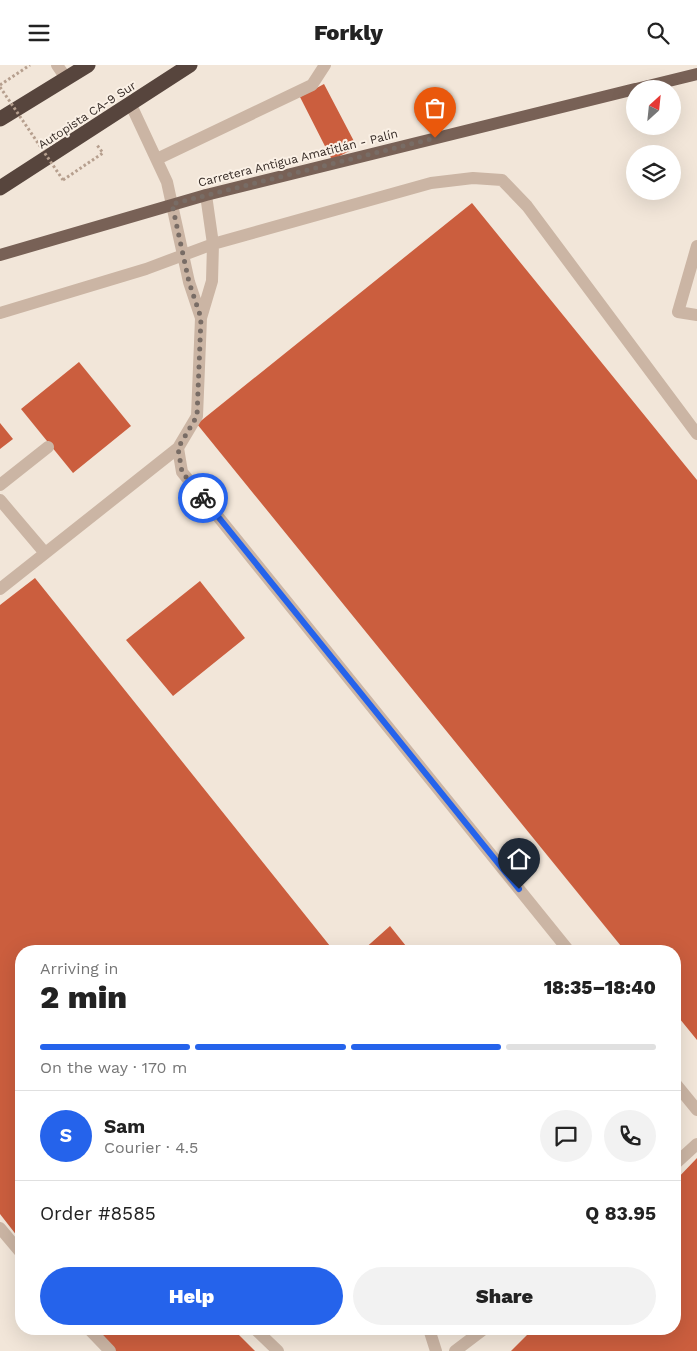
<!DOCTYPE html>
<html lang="en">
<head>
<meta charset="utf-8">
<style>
  :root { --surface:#fff; --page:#f2f2f2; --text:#222; --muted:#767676; --line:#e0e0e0; --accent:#2563eb }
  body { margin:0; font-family:"Work Sans",sans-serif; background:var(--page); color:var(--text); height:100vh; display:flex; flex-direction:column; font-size:19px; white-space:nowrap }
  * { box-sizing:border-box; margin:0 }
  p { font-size:16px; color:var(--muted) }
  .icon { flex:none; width:28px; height:28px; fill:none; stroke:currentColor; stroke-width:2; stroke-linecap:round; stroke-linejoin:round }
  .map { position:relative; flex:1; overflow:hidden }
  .drawer { position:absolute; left:15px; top:880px; width:666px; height:390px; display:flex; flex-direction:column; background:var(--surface); border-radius:20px; box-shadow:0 5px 20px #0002 }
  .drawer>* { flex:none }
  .needle { width:32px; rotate:27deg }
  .controls { position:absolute; left:626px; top:15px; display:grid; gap:10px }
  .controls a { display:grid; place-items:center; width:55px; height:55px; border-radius:50%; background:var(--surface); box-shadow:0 5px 20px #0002; font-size:25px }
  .pin { position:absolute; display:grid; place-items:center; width:42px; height:42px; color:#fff; margin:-51px -21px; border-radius:50% 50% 50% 0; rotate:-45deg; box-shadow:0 0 5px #0007 }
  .pin .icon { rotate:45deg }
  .courier { position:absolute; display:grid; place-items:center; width:50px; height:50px; margin:-25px; border:4px solid #2563eb; border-radius:50%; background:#fff; color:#222; box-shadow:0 1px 6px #0007 }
  .summary em { font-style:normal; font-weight:800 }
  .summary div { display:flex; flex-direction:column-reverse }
  .summary { display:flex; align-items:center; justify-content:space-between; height:85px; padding:0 25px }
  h1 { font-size:32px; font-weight:800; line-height:38px }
  .bar { display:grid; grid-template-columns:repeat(4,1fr); gap:8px 5px; align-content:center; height:60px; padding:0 25px }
  .bar i { height:6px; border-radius:4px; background:var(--line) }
  .bar .on { background:var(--accent) }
  .bar p { grid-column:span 4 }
  .line { display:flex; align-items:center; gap:12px; padding:0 25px; border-top:1px solid var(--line) }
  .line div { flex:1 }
  .round { display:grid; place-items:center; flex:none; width:52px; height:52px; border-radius:26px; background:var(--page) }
  .cta { display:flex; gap:10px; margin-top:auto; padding:10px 25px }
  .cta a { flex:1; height:58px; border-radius:30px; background:var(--accent); color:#fff; font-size:20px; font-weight:800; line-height:58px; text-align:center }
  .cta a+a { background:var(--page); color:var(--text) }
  header { display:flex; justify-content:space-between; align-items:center; height:65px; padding:0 25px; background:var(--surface); font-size:22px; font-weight:800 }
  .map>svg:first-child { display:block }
  .building { fill:#cb5e3e }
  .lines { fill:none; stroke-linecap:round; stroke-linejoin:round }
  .path { stroke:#b69f8e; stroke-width:3; stroke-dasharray:2.5 2.5; stroke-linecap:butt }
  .minor { stroke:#cbb5a4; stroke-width:12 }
  .major { stroke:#786156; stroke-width:12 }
  .highway { stroke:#57453d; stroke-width:15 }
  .path-bridge { stroke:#b69f8e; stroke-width:3; stroke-dasharray:2.5 2.5; stroke-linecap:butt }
  .done { stroke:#786c65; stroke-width:5; stroke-dasharray:0 9 }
  .route { stroke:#2563eb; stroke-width:6 }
  .labels { text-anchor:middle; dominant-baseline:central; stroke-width:4; stroke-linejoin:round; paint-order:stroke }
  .street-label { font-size:12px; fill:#362b26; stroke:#faf0e5 }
</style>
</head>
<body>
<header><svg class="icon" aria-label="menu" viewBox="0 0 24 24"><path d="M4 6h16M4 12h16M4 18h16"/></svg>Forkly<svg class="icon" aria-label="search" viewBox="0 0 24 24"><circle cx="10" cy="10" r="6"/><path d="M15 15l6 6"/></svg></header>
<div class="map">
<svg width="697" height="1286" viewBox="0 0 697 1286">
  <rect width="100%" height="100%" fill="#f2e6d9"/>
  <!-- building -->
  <path class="building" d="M 324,19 L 357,82 L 332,95 L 300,32 Z
    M 472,138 L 697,415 L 697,975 L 675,948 L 675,886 L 625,886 L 197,359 Z
    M 79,297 L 131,361 L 73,408 L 21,344 Z
    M 0,358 L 13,374 L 0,384 Z
    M 35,513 L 334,886 L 21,886 L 21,1176 L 0,1149 L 0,540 Z
    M 200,516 L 245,573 L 173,631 L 126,575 Z
    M 390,861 L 410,886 L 362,886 Z
    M 697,1093 L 697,1286 L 511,1286 L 533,1264 L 675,1264 L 675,1116 Z
    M 92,1264 L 233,1264 L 255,1286 L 114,1286 Z"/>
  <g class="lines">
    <!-- path -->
    <path class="path" d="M 0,20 L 30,0
      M 63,115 L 103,88 L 97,80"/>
    <!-- minor -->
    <path class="minor" d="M 57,0 L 66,13
      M 131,40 L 167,117 L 189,217 L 201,253
      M 157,94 L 312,20 L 325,0
      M 697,181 L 678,247 L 697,250
      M 0,248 L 146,204 L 213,179 L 431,118 L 473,113 L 502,115 L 527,141 L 697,369
      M 178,383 L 182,407 L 569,886
      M 0,420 L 48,382
      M 0,435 L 45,488
      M 0,524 L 178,383 L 197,351 L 201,253 L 212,216 L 213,179 L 206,130
      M 675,1018 L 697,1045
      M 675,1099 L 697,1079
      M 0,1163 L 21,1188
      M 89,1264 L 110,1286
      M 255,1264 L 278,1286
      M 429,1264 L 436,1286
      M 455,1286 L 484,1264"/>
    <!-- major -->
    <path class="major" d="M 636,24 L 697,9
      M 0,190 L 206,130 L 635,24"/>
    <!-- highway -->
    <path class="highway" d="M 0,54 L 88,0
      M 0,123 L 190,0"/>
    <!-- path-bridge -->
    <path class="path-bridge" d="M 0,22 L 63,115"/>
  </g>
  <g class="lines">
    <!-- done -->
    <path class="done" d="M 203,433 L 182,407 L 178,383 L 197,351 L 201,253 L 189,217 L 172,139 L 435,73"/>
    <!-- route -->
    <path class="route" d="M 203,433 L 519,824"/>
  </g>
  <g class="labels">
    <!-- street labels -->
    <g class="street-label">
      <text transform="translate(87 50) rotate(-33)">Autopista CA-9 Sur</text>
      <text transform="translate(298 93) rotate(-14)">Carretera Antigua Amatitlán - Palín</text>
    </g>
  </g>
</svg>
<div class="controls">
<a><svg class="needle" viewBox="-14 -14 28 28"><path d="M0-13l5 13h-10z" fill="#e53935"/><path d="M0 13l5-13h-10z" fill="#767676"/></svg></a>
<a><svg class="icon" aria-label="layers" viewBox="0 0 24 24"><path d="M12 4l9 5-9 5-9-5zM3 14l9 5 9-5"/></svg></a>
</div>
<div class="pin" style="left:435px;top:73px;background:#ea580c"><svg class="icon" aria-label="bag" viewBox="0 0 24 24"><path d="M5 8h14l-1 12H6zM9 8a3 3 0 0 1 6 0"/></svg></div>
<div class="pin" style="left:519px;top:824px;background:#1f2937"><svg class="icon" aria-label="home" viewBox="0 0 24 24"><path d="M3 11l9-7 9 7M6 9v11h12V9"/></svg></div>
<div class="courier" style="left:203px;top:433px"><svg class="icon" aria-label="bike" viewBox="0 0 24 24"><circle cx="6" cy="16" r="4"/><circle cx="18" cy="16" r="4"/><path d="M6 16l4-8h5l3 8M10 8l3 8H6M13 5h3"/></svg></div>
<section class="drawer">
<div class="summary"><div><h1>2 min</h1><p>Arriving in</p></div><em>18:35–18:40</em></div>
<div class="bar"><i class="on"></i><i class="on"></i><i class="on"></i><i></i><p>On the way · 170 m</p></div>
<div class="line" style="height:90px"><b class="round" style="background:var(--accent);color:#fff">S</b><div><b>Sam</b><p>Courier · 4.5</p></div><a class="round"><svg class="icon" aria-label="chat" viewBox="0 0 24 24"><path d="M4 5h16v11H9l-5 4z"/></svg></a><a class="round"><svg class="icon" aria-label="phone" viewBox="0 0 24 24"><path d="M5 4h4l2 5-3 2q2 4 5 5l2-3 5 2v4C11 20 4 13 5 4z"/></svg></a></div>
<div class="line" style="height:65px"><div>Order #8585</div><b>Q 83.95</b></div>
<div class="cta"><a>Help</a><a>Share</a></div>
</section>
</div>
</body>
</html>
